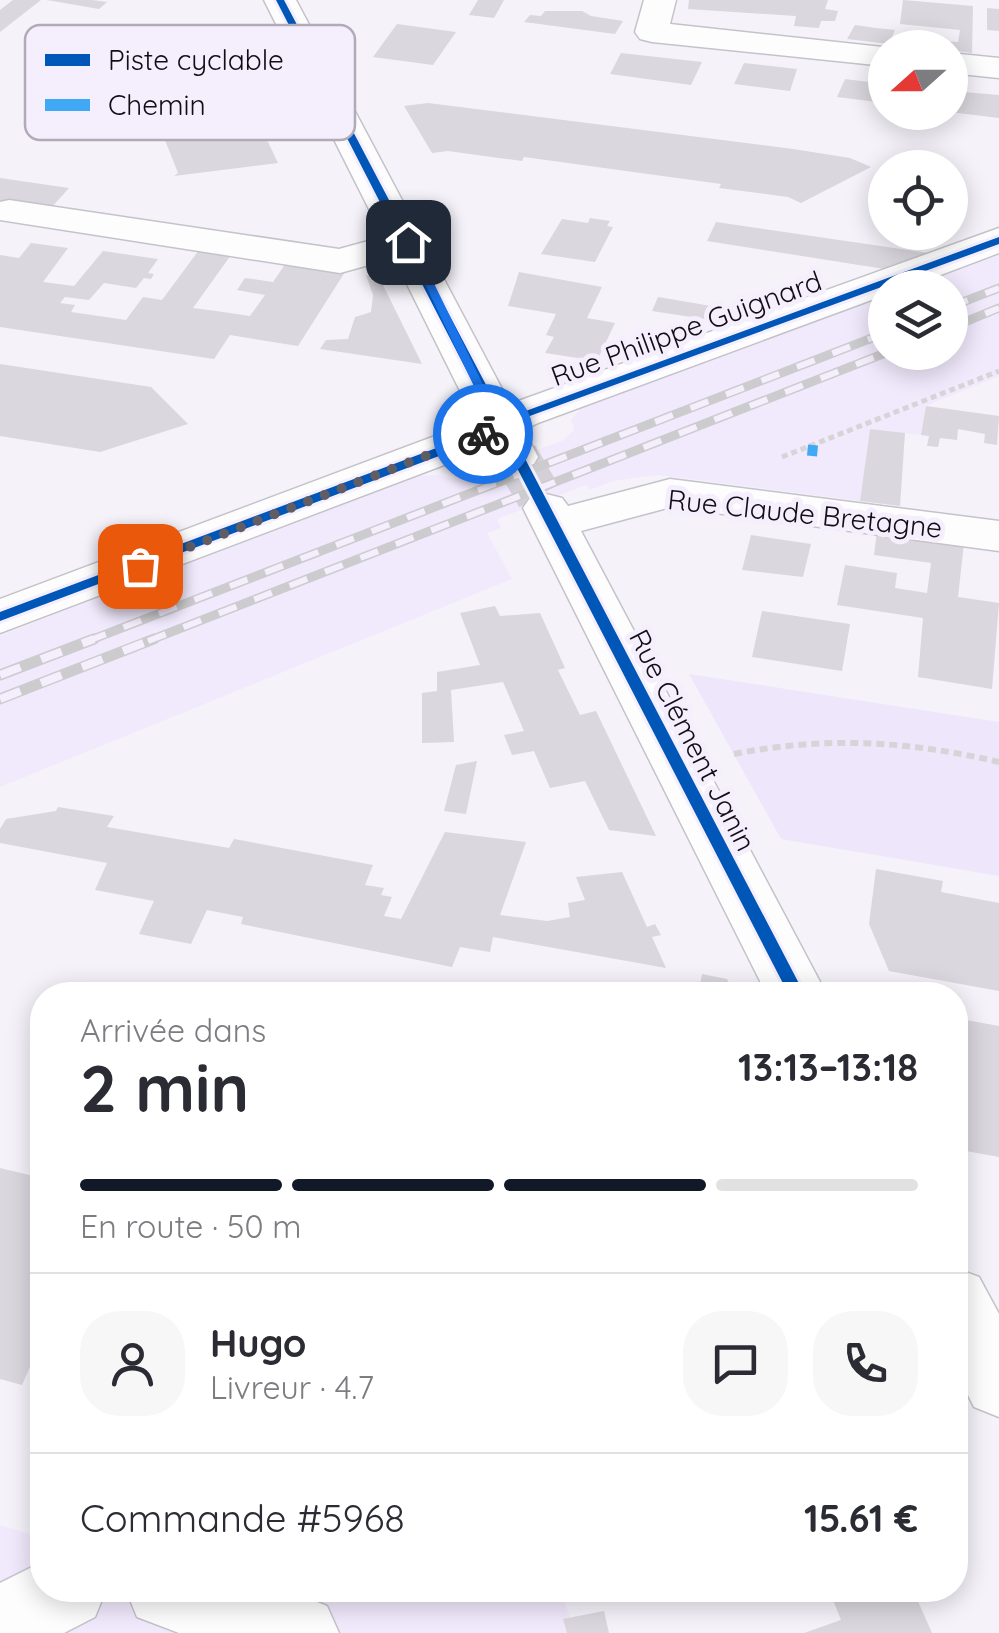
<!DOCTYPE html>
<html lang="fr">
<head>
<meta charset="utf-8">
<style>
  :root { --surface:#fff; --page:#f7f7f7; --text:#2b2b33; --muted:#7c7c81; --line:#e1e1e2; --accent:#111827 }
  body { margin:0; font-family:Quicksand,sans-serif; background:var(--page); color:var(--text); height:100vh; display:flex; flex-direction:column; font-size:38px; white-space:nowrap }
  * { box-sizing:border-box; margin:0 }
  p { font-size:32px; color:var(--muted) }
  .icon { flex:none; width:55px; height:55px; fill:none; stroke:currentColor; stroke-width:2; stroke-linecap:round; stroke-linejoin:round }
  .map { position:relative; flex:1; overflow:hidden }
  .side { position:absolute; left:30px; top:982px; width:938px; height:620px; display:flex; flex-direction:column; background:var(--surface); border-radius:40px; box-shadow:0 5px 25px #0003 }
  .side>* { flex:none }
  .needle { width:65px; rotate:249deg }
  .tools { position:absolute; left:868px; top:30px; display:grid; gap:20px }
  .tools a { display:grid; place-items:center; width:100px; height:100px; border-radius:50%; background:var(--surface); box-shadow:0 5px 25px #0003; font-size:50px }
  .pin { position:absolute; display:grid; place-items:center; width:85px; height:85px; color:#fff; margin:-42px; border-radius:20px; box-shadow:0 5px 15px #0006 }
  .courier { position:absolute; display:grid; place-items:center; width:100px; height:100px; margin:-50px; border:8px solid #1a73e8; border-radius:50%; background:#fff; color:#222; box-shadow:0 2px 12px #0007 }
  .head em { font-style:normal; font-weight:800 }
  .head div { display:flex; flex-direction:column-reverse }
  .head { display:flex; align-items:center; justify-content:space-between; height:170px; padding:0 50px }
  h1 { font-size:65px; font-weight:800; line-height:75px }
  .bar { display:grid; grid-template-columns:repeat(4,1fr); gap:15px 10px; align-content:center; height:120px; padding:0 50px }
  .bar i { height:12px; border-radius:8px; background:var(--line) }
  .bar .on { background:var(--accent) }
  .bar p { grid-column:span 4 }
  .line { display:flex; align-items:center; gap:25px; padding:0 50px; border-top:2px solid var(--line) }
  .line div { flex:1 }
  .round { display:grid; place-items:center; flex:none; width:105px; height:105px; border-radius:40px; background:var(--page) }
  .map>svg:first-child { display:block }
  .built { fill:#f1e9fc }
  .green { fill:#eee6fb }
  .building { fill:#dad7de }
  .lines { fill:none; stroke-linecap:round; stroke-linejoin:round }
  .minor-tunnel { stroke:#d3d0d8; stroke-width:45; stroke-dasharray:45 22; stroke-linecap:butt }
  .minor-casing { stroke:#c5c3ca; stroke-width:3 }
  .path-far1 { stroke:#d6d4d7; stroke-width:5; stroke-dasharray:6 4; stroke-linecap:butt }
  .path { stroke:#d6d4d7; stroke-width:6; stroke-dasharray:8 5; stroke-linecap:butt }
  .minor { fill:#fefdfe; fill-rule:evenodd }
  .rail-far1-casing { stroke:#cccbce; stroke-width:9 }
  .rail-casing { stroke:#cccbce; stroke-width:11 }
  .rail-far1 { stroke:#f4eefd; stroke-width:6; stroke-dasharray:19; stroke-linecap:butt }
  .rail { stroke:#f4eefd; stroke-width:8; stroke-dasharray:22; stroke-linecap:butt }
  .quiet { stroke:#3fa9f5; stroke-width:10; stroke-dasharray:20 10; stroke-linecap:butt }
  .cycleway-casing { stroke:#f4eefd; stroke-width:6 }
  .cycleway { fill:#0057b8; fill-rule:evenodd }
  .route { fill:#1a73e8 }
  .done { stroke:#605e64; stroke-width:10; stroke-dasharray:0 18 }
  .labels { text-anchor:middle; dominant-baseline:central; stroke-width:10; stroke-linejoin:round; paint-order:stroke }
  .street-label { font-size:28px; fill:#100e14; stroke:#f4eefd }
  .key { fill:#f4eefd; stroke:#b0abb7; stroke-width:2.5 }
  .key-label { font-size:28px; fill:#100e14 }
</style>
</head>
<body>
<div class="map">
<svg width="999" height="1633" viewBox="0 0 999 1633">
  <rect width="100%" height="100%" fill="#f5f2fa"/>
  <!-- built -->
  <path class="built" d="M 999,252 L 999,376 L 926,406 L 921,435 L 870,429 L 860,501 L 659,475 L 612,481 L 596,488 L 589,489 L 586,485 L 497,519 L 501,528 L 487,533 L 512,579 L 0,787 L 0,636 L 412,476 L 436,475 L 456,479 L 562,441 L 574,430 L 571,420 L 581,408 L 885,294 L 885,352 L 950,352 L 950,288 L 904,287 Z
    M 0,1525 L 42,1538 L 42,1590 L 561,1590 L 575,1633 L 0,1633 Z"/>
  <!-- green -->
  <path class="green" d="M 689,674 L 999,722 L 999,876 L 781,839 Z"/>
  <!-- building -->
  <path class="building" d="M 13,0 L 41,0 L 0,32 L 0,10 Z
    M 47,0 L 92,0 L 107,2 L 99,9 Z
    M 478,0 L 504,0 L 494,18 L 469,15 Z
    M 689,0 L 828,0 L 825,9 L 838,11 L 835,21 L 821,21 L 819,28 L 794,26 L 796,16 L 688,9 Z
    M 903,0 L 973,6 L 972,53 L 937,48 L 938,41 L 958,42 L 960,30 L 900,24 Z
    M 987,8 L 999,9 L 999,31 L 987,30 Z
    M 545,11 L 582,11 L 591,16 L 623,21 L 615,34 L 524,22 L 530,15 L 541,16 Z
    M 397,24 L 456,32 L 433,65 L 373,57 Z
    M 855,25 L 876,28 L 895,30 L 889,44 L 847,39 Z
    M 621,53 L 702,62 L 691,85 L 610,74 Z
    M 136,54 L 147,82 L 168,81 L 180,73 L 198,69 L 209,76 L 238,69 L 235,72 L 278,163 L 174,176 L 178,173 L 150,102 L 102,109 L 82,61 Z
    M 744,63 L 797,69 L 790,91 L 734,84 Z
    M 845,79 L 885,84 L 885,103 L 837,97 Z
    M 951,91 L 999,95 L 999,118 L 950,112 Z
    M 428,103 L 793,149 L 850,158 L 871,167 L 801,203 L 788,197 L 719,188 L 721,184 L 524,157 L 522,161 L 448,151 L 432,153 L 404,106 Z
    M 0,178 L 69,188 L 51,208 L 0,201 Z
    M 590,218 L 610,221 L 607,226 L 613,227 L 595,262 L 541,254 L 562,219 L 588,223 Z
    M 716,222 L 942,255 L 897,271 L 707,241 Z
    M 31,243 L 68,248 L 43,282 L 74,286 L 103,251 L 158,259 L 148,273 L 154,274 L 151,279 L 144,278 L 136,288 L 104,283 L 89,300 L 65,297 L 60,303 L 75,305 L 71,312 L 126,320 L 143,297 L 162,300 L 199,250 L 231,255 L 193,308 L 216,311 L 250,316 L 265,295 L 237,290 L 245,278 L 273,282 L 286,263 L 345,272 L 298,346 L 230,335 L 214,359 L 0,327 L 0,255 L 19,258 Z
    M 519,272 L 602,287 L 587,318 L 615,323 L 597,361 L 545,353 L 554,337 L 546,335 L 556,314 L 508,306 Z
    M 366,275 L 379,277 L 422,364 L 320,349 L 326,340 L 348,339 L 355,317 L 371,312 L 373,295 Z
    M 658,297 L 717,307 L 711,320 L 652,311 Z
    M 0,364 L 151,387 L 188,424 L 100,452 L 0,436 Z
    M 926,406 L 999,416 L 997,445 L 984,443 L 985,434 L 958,429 L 957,440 L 940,438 L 938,447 L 927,446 L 929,436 L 921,435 Z
    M 870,429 L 905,433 L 900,506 L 860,501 Z
    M 877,531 L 964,543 L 958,597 L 999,603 L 992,689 L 918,677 L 923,618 L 837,605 L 845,565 L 897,573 L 895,588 L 927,593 L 931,563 L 874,555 Z
    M 751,535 L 811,544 L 803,577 L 742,570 Z
    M 495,606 L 500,616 L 540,613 L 565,668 L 558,670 L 580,715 L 596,711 L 656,836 L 609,830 L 585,781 L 550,788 L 534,751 L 512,755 L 504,735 L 524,731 L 503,682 L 451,690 L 454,742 L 422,743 L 422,693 L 437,691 L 437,672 L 480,665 L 460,613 Z
    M 762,611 L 850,624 L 842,671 L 752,657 Z
    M 477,761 L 466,814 L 444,811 L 456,765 Z
    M 58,807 L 114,816 L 107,827 L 229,848 L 234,839 L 373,865 L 365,885 L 384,888 L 381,895 L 392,897 L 384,916 L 401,919 L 445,832 L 526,842 L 500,915 L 547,921 L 570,917 L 568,903 L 585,900 L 576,877 L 622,872 L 647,927 L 655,924 L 661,935 L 652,937 L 666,968 L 493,937 L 490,952 L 460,947 L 452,967 L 241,924 L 243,917 L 207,910 L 191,944 L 139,934 L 154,901 L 95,890 L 107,863 L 0,843 L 0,829 L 6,819 L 56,811 Z
    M 876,869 L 943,881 L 941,892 L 999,903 L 999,991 L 889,971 L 869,924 Z
    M 702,974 L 727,979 L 734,995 L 699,991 Z
    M 955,1018 L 999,1026 L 999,1157 L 955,1149 Z
    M 0,1168 L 42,1178 L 42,1353 L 37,1351 L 22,1385 L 0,1379 Z
    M 829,1590 L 913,1590 L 932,1633 L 804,1633 L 841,1620 Z
    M 604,1611 L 609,1633 L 567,1633 L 563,1619 Z"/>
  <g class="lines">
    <!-- minor-tunnel -->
    <path class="minor-tunnel" d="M 516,457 L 546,508"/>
    <!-- minor casing -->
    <g class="minor-casing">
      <path id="minor" d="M 264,0 L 296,0 L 510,404 L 999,228 L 999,253 L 906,288 L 885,288 L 885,295 L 538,423 L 524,430 L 538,457 L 532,467 L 516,470 L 500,467 L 489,448 L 0,633 L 0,599 L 475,421 L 394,258 L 340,273 L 0,220 L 0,202 L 9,200 L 339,249 L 383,237 Z
        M 644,0 L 676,0 L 670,24 L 892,48 L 885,48 L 885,66 L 652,42 L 640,39 L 635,32 Z
        M 950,53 L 999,58 L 999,78 L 950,73 Z
        M 670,479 L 999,521 L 999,551 L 671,507 L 581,531 L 827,995 L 767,995 L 523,508 L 530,498 L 546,494 L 562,498 L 568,506 Z
        M 955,1268 L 979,1277 L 999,1314 L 999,1417 L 974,1407 L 955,1369 Z
        M 42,1562 L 42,1590 L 106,1590 L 95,1617 L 64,1633 L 0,1633 L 0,1583 Z
        M 126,1590 L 287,1590 L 327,1606 L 339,1633 L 179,1633 L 137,1617 Z"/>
    </g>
    <!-- path-far1 -->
    <path class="path-far1" d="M 782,457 L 999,371"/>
    <!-- path -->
    <path class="path" d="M 734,754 C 825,736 909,741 999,762"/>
    <!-- minor -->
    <use href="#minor" class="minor"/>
    <!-- rail-far1 casing -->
    <g class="rail-far1-casing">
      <path id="rail-far1" d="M 950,307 L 999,288
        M 950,328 L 999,308
        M 88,641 L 885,333
        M 148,641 L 888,352"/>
    </g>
    <!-- rail casing -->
    <g class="rail-casing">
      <path id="rail" d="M 0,675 L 94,639
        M 0,699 L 154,639"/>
    </g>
    <!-- rail-far1 -->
    <use href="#rail-far1" class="rail-far1"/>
    <!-- rail -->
    <use href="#rail" class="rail"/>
    <!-- quiet -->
    <path class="quiet" d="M 812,456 L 813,445"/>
    <!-- cycleway casing -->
    <g class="cycleway-casing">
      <path id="cycleway" d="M 276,0 L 284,0 L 504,419 L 999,237 L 999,244 L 527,417 L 508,426 L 805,995 L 789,995 L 498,431 L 479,441 L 0,621 L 0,612 L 471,435 L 494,424 Z"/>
    </g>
    <!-- cycleway -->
    <use href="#cycleway" class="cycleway"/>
  </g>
  <!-- route -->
  <path class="route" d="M 404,240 L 414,242 L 505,430 L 483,438 L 476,434 L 493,426 Z"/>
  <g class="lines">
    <!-- done -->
    <path class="done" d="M 140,566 L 483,434"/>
  </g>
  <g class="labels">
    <!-- street labels -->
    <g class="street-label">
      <text transform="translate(686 328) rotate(-20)">Rue Philippe Guignard</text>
      <text transform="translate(805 513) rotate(6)">Rue Claude Bretagne</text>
      <text transform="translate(693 740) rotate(63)">Rue Clément Janin</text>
    </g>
  </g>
  <!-- legend -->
  <rect x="25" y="25" width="330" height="115" rx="15" class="key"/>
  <rect x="45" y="54" width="45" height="12" fill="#0057b8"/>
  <rect x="45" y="99" width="45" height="12" fill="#3fa9f5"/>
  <g class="key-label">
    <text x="108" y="70">Piste cyclable</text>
    <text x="108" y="115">Chemin</text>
  </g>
</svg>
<div class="tools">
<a><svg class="needle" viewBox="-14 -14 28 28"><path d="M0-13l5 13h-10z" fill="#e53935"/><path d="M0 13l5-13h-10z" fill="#7c7c81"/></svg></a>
<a><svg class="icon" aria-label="locate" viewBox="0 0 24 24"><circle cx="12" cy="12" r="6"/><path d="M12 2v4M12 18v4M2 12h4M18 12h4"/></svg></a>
<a><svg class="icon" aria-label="layers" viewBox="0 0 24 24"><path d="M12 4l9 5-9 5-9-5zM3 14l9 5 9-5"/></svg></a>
</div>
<div class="pin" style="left:140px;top:566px;background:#ea580c"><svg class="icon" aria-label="bag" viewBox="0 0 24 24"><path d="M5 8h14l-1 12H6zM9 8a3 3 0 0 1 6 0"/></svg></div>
<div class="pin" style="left:408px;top:242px;background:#1f2937"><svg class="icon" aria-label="home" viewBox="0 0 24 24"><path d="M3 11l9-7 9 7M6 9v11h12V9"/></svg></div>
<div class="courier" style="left:483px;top:434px"><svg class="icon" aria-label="bike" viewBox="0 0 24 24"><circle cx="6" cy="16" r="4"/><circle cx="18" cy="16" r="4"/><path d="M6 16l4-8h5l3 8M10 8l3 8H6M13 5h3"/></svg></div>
<section class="side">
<div class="head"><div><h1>2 min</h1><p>Arrivée dans</p></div><em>13:13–13:18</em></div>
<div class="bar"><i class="on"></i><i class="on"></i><i class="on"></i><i></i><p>En route · 50 m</p></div>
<div class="line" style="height:180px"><a class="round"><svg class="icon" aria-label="person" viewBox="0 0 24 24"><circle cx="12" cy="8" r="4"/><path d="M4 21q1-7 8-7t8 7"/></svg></a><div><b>Hugo</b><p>Livreur · 4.7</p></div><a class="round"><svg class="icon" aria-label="chat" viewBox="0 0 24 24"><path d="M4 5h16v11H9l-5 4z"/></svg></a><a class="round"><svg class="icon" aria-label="phone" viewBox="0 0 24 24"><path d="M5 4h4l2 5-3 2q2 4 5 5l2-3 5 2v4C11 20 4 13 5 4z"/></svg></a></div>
<div class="line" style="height:130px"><div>Commande #5968</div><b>15.61 €</b></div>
</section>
</div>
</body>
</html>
